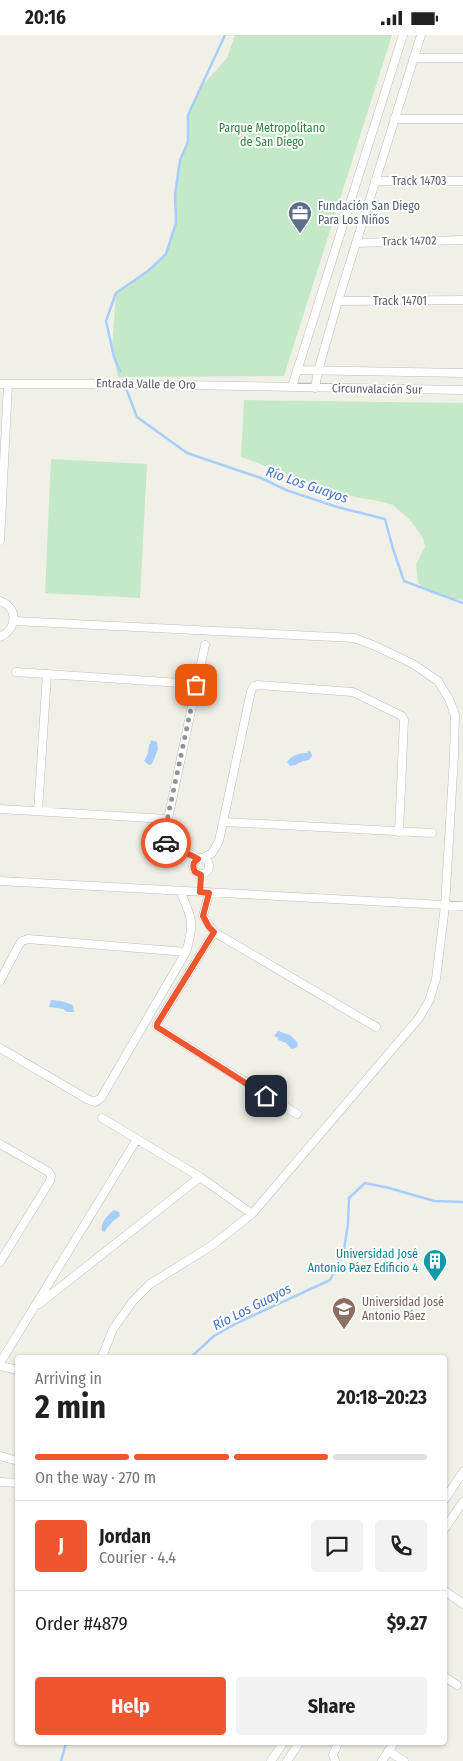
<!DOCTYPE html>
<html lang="en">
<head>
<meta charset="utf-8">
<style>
  :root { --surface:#fff; --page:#f2f2f2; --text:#202124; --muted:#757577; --line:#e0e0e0; --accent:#f0562d }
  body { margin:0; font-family:"Fira Sans Condensed",sans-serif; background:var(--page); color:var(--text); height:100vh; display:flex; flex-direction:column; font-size:19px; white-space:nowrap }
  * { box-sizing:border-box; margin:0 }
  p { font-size:16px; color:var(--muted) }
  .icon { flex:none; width:28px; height:28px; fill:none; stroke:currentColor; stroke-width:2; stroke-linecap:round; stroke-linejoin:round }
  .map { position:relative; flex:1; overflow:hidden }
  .drawer { position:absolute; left:15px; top:1320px; width:432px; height:390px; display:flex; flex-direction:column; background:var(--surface); border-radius:5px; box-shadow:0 1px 4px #0004 }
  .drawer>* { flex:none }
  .pin { position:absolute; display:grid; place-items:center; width:42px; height:42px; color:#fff; margin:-21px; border-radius:10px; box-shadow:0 2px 8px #0006 }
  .courier { position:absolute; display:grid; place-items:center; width:50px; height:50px; margin:-25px; border:4px solid #f0562d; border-radius:50%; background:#fff; color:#222; box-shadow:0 1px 6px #0007 }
  .summary em { font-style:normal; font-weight:700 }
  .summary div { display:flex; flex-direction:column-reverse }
  .summary { display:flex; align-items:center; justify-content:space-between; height:85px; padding:0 20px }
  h1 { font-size:32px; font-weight:700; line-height:38px }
  .bar { display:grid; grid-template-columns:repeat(4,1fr); gap:8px 5px; align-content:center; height:60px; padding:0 20px }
  .bar i { height:6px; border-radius:4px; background:var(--line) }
  .bar .on { background:var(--accent) }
  .bar p { grid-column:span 4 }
  .line { display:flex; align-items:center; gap:12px; padding:0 20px; border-top:1px solid var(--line) }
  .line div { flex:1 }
  .round { display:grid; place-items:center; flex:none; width:52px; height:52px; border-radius:5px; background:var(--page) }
  .cta { display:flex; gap:10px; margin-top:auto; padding:10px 20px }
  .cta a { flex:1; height:58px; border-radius:5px; background:var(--accent); color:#fff; font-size:20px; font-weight:700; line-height:58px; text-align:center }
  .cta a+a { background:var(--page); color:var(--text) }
  .status { display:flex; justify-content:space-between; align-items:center; height:35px; padding:0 25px; background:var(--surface); direction:ltr }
  .status svg { height:14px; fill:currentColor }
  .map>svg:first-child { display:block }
  .green { fill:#c3e9c8 }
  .water { fill:#a8ceff }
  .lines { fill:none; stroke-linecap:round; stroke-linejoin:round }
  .stream { stroke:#a8ceff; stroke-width:2.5 }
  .street-casing { stroke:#bbbdc3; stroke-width:9 }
  .street { stroke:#fff; stroke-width:8 }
  .done { stroke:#919394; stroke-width:5; stroke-dasharray:0 9 }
  .route { stroke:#f0562d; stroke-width:6 }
  .labels { text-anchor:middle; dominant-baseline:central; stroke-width:4; stroke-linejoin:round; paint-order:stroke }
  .park-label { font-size:12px; fill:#308340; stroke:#fff }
  .street-label { font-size:12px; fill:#5e6168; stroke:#fff }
  .service-label { font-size:12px; fill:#4e5e75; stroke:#fff; text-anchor:start }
  .culture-label { font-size:12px; fill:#0d838f; stroke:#fff; text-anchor:end }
  .education-label { font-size:12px; fill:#785e54; stroke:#fff; text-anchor:start }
  .water-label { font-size:14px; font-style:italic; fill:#4473c9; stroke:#fff }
</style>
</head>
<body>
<div class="status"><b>20:16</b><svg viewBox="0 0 49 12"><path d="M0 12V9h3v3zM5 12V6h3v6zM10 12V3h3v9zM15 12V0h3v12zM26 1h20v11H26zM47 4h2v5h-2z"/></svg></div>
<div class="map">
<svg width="463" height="1726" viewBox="0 0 463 1726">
  <rect width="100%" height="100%" fill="#f1f0e7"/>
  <!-- green -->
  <path class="green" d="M 235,0 L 392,0 L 284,341 L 118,342 L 112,314 L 116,258 L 148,236 L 166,219 L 176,188 L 175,160 L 180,125 L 188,107 L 188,80 L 202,51 L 227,23 Z
    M 244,365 L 463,368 L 463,565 C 444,563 432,561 418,548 L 416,529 L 425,512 L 423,503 L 410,485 L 393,470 L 374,465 L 359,463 L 322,452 L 241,422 Z
    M 51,424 L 147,429 L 140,563 L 45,558 Z"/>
  <!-- water -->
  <path class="water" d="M 151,705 L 157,707 L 158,714 L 152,729 L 149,730 L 144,726 L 148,718 L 149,709 L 150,709 Z
    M 308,716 L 311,717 L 312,721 L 309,725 C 301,725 297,731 290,731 L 287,727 C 292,720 299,718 307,718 Z
    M 51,965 C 63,966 62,966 73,970 L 74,977 L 67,977 L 63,974 L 49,972 Z
    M 278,996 L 290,1000 L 298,1008 L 297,1012 L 292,1014 L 286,1008 L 278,1005 L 278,1003 L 274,1001 Z
    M 114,1175 L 119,1177 L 120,1181 L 113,1186 L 104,1197 L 102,1196 C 100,1187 108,1180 114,1175 Z"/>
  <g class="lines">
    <!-- stream -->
    <path class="stream" d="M 120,336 L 114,322 L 106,286 L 116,258 L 148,236 L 166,219 L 176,188 L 175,160 L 180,125 L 188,107 L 188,80 L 225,0
      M 127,356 L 137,382 L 187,418 L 261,443 L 286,455 L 337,472 L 385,484 L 393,514 L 404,546 L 463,568
      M 191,1322 L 214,1301 L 237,1288 L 330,1245 L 343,1220 L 348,1189 L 349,1163 L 365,1148 L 389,1153 L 434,1166 L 463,1167
      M 61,1726 L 66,1708"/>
    <!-- street casing -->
    <g class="street-casing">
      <path id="street" d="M 414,23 L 463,23
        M 394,84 L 463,84
        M 375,146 L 463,146
        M 356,208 L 463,205
        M 338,266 L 463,265
        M 297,335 L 463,338
        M 0,349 L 129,349 L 463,355
        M 292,352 L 403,0
        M 315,353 L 318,336 L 338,266 L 421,0
        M 0,506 L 8,349
        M 0,566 C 19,573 17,594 0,602
        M 14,586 L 354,603 L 373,610 L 413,629 L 438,646 L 449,664 L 455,680 L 454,721 L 445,871 L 436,944 L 429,966 L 419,983 L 252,1179 L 211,1211 L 150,1249 L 133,1266 L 113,1294 L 102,1322
        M 16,637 L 196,649
        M 0,774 L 167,784
        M 38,776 L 47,639
        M 224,787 L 432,798
        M193 831a8 8 0 1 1 16 0a8 8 0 1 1-16 0Z
        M 203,823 L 212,818 L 219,806 L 251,656 L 254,651 L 258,650 L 353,657 L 402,681 L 404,685 L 399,797
        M 199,824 C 186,815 170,815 164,803 L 205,610
        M 0,846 L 463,871
        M 209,858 L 203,881 L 214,897 L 376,992
        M 214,897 L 157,989 L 157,992 L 297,1079
        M 0,946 L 19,910 L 22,906 L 28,904 L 186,917
        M 0,1013 L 87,1064 L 95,1067 L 101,1063 L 186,917 C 195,888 192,883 180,856
        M 102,1083 L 200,1142 L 252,1179
        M 0,1109 L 49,1137 L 51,1141 L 50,1146 L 0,1227
        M 39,1269 L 200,1142
        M 0,1328 L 137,1104
        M 0,1331 L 18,1335
        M 0,1421 L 18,1426
        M 0,1447 L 18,1448
        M 445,1464 L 463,1437
        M 445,1493 L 463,1467
        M 445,1556 L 463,1569
        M 445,1642 L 457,1650
        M 388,1716 L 404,1726
        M 271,1726 L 283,1708
        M 287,1726 L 299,1708
        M 335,1726 L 333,1720 L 338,1708
        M 382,1726 L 394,1708"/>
    </g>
    <!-- street -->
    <use href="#street" class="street"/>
  </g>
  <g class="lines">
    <!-- done -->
    <path class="done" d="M 166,808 L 164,803 L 165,795 L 196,650"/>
    <!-- route -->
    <path class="route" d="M 166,808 C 175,816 188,817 198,824 C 193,827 192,831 195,837 L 201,840 L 200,857 L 209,858 L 203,881 L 209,892 L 214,897 L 157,989 L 157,992 L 266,1061"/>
  </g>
  <!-- icons -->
  <defs>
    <g id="office-pin" transform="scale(1.25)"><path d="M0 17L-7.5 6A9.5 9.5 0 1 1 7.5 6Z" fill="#5c6f8a" stroke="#fff"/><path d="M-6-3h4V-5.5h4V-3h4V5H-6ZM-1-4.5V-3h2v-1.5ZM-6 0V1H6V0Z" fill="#fff"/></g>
    <g id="building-pin" transform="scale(1.25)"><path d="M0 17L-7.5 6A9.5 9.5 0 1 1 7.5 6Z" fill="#0f9aa8" stroke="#fff"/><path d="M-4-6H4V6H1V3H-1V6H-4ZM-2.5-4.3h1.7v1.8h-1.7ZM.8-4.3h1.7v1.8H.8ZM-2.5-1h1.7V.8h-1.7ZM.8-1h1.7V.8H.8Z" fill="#fff"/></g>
    <g id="university-pin" transform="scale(1.25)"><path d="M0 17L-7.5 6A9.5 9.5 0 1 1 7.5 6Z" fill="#8d6e63" stroke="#fff"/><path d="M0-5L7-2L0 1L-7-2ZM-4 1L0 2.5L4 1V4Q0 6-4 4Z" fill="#fff"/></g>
  </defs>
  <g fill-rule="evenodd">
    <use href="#office-pin" x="300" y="178"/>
    <use href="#building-pin" x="435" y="1226"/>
    <use href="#university-pin" x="344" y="1274"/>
  </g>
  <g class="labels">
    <!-- park labels -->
    <g class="park-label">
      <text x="272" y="93">Parque Metropolitano<tspan x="272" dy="14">de San Diego</tspan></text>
    </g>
    <!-- street labels -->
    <g class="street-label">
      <text x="419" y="146">Track 14703</text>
      <text transform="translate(409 206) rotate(-1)">Track 14702</text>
      <text x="400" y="266">Track 14701</text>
      <text transform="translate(146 349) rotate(1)">Entrada Valle de Oro</text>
      <text transform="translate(377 354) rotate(1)">Circunvalación Sur</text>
    </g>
    <!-- service labels -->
    <g class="service-label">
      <text x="318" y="171">Fundación San Diego<tspan x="318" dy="14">Para Los Niños</tspan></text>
    </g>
    <!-- culture labels -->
    <g class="culture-label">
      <text x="418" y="1219">Universidad José<tspan x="418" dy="14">Antonio Páez Edificio 4</tspan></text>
    </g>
    <!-- education labels -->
    <g class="education-label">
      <text x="362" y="1267">Universidad José<tspan x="362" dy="14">Antonio Páez</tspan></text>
    </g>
    <!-- water labels -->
    <g class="water-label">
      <text transform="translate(307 450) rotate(19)">Río Los Guayos</text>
      <text transform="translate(252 1272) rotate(-27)">Río Los Guayos</text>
    </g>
  </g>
</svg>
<div class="pin" style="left:196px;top:650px;background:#ea580c"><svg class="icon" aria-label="bag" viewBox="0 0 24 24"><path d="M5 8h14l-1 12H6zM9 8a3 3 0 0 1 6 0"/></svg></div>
<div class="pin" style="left:266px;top:1061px;background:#1f2937"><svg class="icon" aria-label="home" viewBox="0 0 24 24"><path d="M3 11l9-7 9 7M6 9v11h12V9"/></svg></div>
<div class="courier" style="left:166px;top:808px"><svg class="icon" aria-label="car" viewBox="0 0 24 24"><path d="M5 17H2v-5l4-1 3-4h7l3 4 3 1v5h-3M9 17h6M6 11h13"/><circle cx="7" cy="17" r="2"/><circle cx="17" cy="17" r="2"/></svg></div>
<section class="drawer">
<div class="summary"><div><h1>2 min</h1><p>Arriving in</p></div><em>20:18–20:23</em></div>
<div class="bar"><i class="on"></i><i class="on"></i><i class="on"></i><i></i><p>On the way · 270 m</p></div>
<div class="line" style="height:90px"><b class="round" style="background:var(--accent);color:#fff">J</b><div><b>Jordan</b><p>Courier · 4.4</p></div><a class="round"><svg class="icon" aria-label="chat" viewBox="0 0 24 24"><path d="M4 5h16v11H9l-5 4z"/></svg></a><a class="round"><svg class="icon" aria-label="phone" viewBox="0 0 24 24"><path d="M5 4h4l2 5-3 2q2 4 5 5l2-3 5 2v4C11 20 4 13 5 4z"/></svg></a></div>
<div class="line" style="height:65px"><div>Order #4879</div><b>$9.27</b></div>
<div class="cta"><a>Help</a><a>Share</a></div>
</section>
</div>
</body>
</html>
